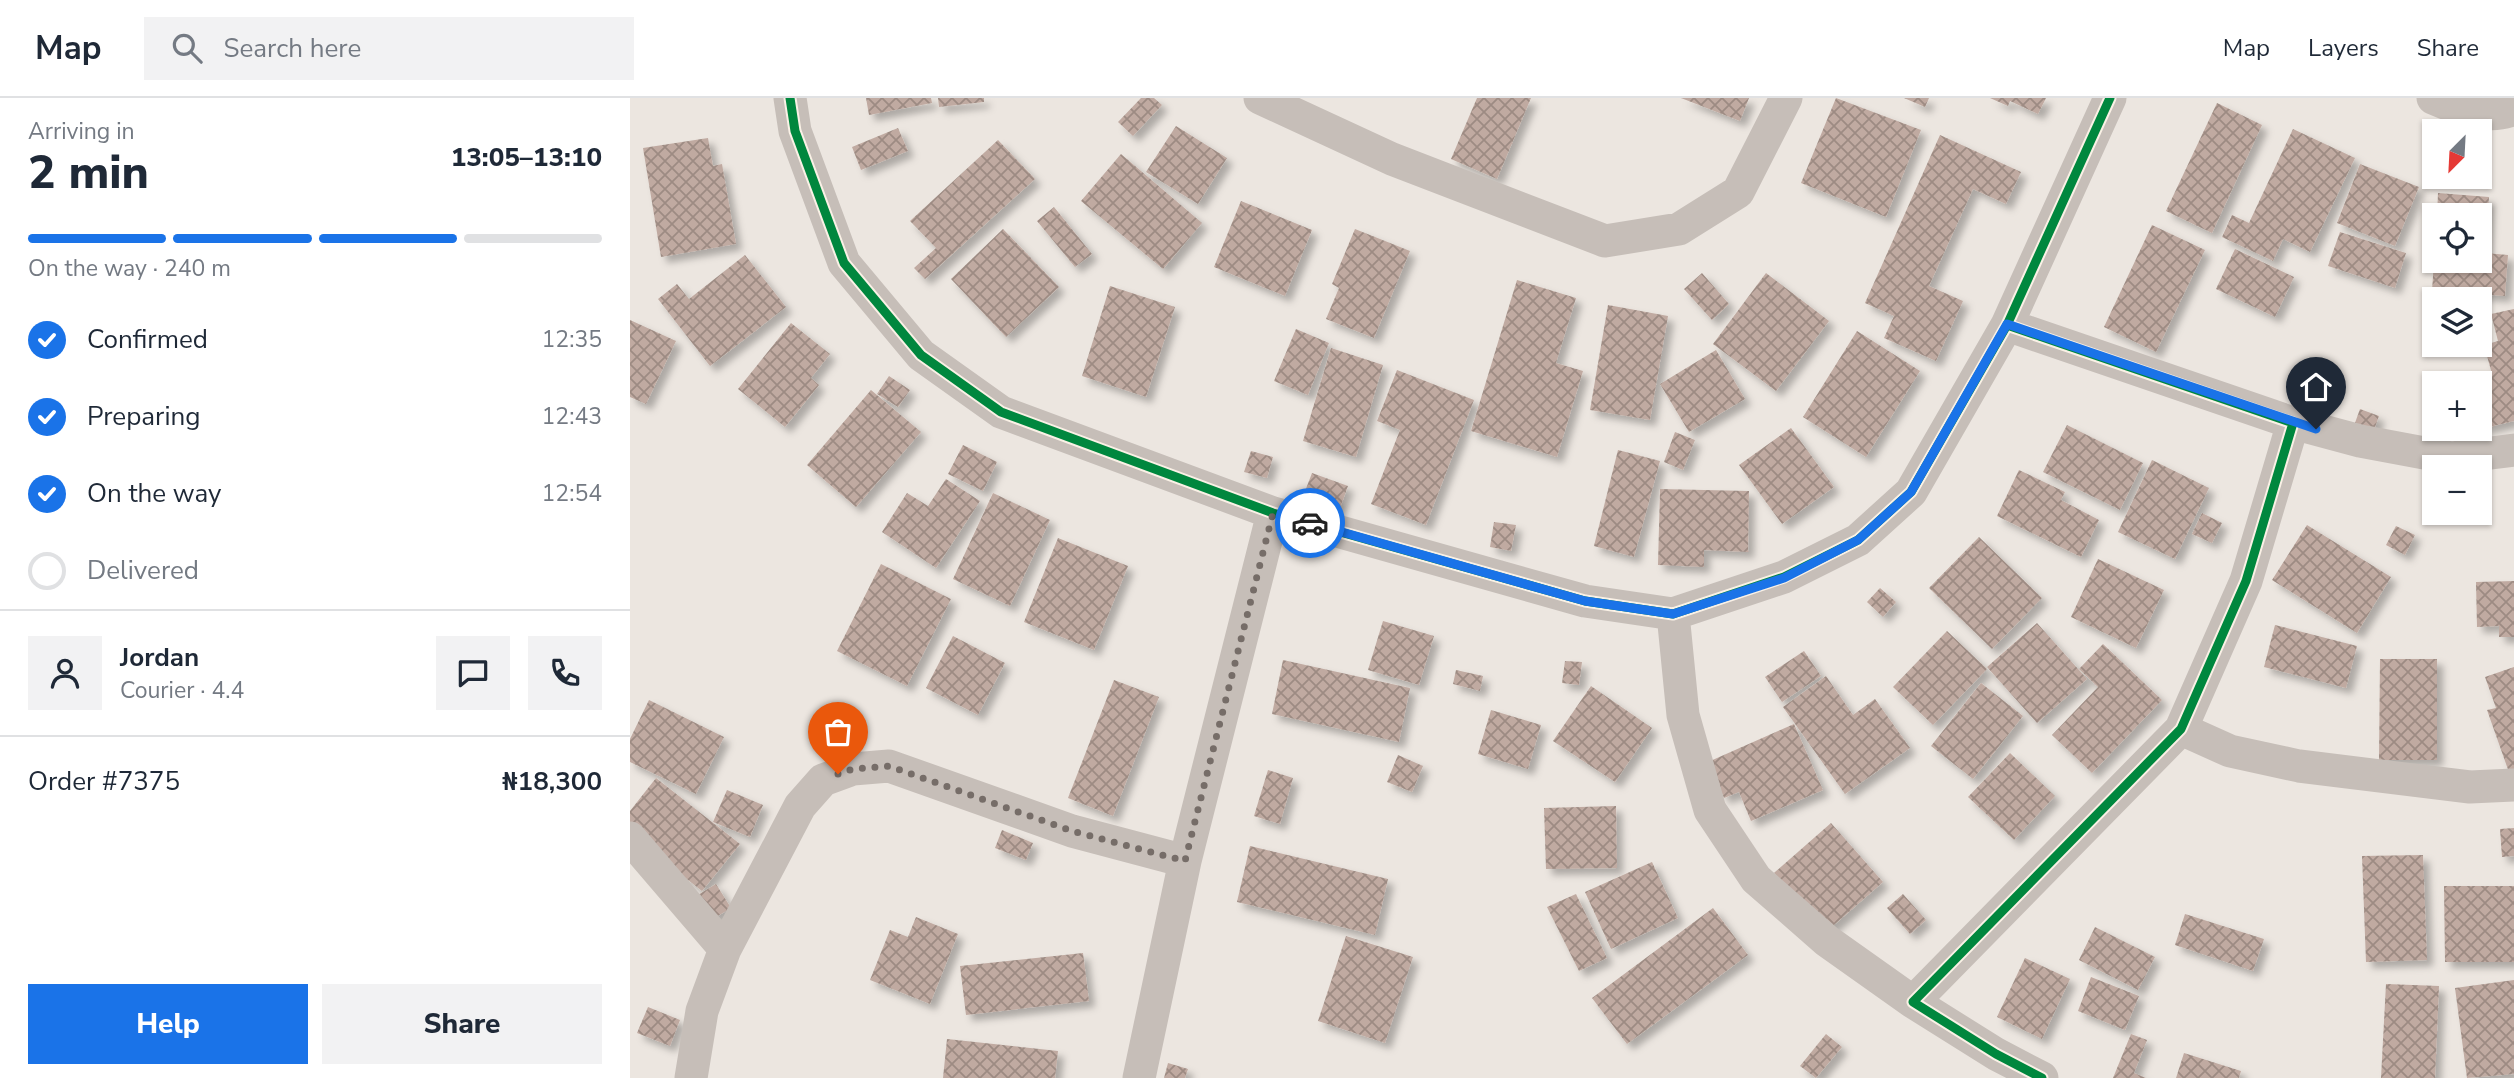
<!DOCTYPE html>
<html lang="en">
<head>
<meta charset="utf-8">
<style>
  :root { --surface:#fff; --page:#f2f2f3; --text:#1f2937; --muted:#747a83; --line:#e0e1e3; --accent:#1a73e8 }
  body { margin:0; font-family:"Nunito Sans",sans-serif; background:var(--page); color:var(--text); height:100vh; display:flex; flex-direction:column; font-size:26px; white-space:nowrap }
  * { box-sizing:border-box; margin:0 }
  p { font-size:23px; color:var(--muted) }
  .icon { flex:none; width:38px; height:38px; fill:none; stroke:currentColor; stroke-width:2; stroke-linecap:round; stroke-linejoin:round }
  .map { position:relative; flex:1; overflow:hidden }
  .side { display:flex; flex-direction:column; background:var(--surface); width:630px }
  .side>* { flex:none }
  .needle { width:46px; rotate:204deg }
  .tools { position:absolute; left:1792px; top:21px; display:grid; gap:14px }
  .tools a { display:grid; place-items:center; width:70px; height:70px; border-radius:0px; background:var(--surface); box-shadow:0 2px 5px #0004; font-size:35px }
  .pin { position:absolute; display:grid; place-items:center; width:60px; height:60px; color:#fff; margin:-72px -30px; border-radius:50% 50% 50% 0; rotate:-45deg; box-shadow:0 0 7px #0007 }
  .pin .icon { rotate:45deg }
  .courier { position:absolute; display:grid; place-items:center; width:70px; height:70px; margin:-35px; border:5px solid #1a73e8; border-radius:50%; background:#fff; color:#222; box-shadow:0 2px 9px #0007 }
  .summary em { font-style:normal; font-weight:800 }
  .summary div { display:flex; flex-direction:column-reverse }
  .summary { display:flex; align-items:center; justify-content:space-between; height:119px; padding:0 28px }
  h1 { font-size:46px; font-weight:800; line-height:52px }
  .bar { display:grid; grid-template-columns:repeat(4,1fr); gap:10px 7px; align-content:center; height:84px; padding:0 28px }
  .bar i { height:9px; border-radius:5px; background:var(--line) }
  .bar .active { background:var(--accent) }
  .bar p { grid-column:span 4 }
  .line { display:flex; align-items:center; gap:18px; padding:0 28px; border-top:2px solid var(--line) }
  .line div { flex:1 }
  .round { display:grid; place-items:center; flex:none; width:74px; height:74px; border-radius:0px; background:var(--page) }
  ol { padding:0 28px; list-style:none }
  li { display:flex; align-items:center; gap:21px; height:77px }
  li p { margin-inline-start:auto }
  li .icon { padding:7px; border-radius:50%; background:var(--accent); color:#fff; stroke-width:4 }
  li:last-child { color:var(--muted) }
  li i { width:38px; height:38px; border:4px solid var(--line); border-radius:50% }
  .cta { display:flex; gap:14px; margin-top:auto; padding:14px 28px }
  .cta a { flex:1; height:80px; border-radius:0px; background:var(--accent); color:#fff; font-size:28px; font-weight:800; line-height:80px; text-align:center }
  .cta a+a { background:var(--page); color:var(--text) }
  header { display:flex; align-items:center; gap:42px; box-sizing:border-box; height:98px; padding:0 35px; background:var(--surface); border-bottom:2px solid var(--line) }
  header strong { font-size:33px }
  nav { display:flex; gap:38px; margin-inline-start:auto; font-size:24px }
  .search { width:490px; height:63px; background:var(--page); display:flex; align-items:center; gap:18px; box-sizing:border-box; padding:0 24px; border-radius:0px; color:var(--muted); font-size:26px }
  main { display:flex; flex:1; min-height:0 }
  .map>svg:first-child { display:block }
  .building { fill:url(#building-cross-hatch); filter:url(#shadow) }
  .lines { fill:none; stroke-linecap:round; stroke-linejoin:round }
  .street { stroke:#c6beb8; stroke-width:33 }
  .cycleway-casing { stroke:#faf1e6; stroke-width:13 }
  .cycleway { stroke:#00873e; stroke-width:9 }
  .done { stroke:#766d68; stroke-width:7; stroke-dasharray:0 12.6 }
  .route { stroke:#1a73e8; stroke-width:9 }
</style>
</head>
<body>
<header>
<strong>Map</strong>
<div class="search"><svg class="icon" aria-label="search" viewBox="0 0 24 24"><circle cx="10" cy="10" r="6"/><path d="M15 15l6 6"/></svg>Search here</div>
<nav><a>Map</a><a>Layers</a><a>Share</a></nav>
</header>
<main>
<section class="side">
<div class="summary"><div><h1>2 min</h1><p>Arriving in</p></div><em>13:05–13:10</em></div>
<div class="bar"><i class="active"></i><i class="active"></i><i class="active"></i><i></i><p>On the way · 240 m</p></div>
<ol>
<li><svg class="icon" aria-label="check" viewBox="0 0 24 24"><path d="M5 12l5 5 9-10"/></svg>Confirmed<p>12:35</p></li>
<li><svg class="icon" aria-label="check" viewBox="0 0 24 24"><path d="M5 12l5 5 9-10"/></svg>Preparing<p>12:43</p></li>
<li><svg class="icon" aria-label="check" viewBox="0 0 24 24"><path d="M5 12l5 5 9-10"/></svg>On the way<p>12:54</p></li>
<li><i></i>Delivered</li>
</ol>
<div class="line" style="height:126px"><a class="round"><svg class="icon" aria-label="person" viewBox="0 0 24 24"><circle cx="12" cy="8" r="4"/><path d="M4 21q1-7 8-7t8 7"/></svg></a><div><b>Jordan</b><p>Courier · 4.4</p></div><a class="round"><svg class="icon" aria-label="chat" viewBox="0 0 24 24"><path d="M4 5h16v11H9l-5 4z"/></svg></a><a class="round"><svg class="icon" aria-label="phone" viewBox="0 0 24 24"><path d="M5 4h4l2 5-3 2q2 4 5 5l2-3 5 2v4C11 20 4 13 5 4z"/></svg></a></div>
<div class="line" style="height:91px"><div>Order #7375</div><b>₦18,300</b></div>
<div class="cta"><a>Help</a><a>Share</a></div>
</section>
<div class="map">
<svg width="1884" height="980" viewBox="0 0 1884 980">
  <defs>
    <pattern id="building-cross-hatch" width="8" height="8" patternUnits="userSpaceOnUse" patternTransform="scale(1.75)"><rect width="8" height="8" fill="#c0aaa1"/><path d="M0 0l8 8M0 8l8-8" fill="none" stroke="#9d8b83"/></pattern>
    <filter id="shadow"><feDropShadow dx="6" dy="6" stdDeviation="3.5" flood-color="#0004"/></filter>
  </defs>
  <rect width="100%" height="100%" fill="#ece6e0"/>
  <!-- building -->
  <path class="building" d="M 236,0 L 301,0 L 302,5 L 239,17 Z
    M 308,0 L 354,0 L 354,4 L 309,9 Z
    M 511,0 L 524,0 L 532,7 L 503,38 L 488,24 Z
    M 847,0 L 901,0 L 867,81 L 821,61 Z
    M 1051,0 L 1119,0 L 1110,23 Z
    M 1206,0 L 1291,32 L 1256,119 L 1171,85 Z
    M 1274,0 L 1299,0 L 1295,9 Z
    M 1360,0 L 1416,0 L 1408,16 L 1380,3 L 1378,8 Z
    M 1587,5 L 1632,27 L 1582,135 L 1536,113 Z
    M 546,28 L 597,60 L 568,106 L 516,74 Z
    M 268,30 L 278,53 L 231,72 L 222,49 Z
    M 1663,31 L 1725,60 L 1680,154 L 1653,141 L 1643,163 L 1592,139 L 1602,117 L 1619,125 Z
    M 1310,37 L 1391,74 L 1376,106 L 1343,91 L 1299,188 L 1333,203 L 1306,263 L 1254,240 L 1264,218 L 1235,205 Z
    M 78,40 L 83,68 L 92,66 L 106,146 L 31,159 L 13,50 Z
    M 368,42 L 405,81 L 295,181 L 284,170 L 306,150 L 280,123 Z
    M 491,56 L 572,125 L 533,171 L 451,103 Z
    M 1730,66 L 1789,89 L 1765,148 L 1707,125 Z
    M 1808,95 L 1859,99 L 1856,155 L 1878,157 L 1875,198 L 1802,193 L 1804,163 L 1850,163 L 1850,117 L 1807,117 Z
    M 611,103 L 682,132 L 655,198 L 584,169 Z
    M 424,109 L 462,156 L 445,169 L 407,123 Z
    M 1522,127 L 1575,152 L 1526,254 L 1474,229 Z
    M 373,131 L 429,189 L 376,239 L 321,181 Z
    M 725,131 L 780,153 L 744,240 L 696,221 L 709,190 L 702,186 Z
    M 1710,134 L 1776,155 L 1765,190 L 1698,168 Z
    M 1605,151 L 1664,179 L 1645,219 L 1586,191 Z
    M 115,157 L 156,209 L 80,268 L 28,201 L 47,186 L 59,201 Z
    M 1072,175 L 1099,206 L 1082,222 L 1054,191 Z
    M 1136,175 L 1199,223 L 1146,293 L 1083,246 Z
    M 887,182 L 946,200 L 926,265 L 953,273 L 927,359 L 841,333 Z
    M 480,188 L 545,209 L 516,299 L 452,278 Z
    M 978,207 L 1038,218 L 1020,322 L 960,312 Z
    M 1884,211 L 1884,323 L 1855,330 L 1850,310 L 1850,285 L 1843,285 L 1842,281 L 1862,276 L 1854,247 L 1868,243 L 1861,216 Z
    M 0,222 L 46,243 L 16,306 L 0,299 Z
    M 161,225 L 200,256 L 181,280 L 189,287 L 155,329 L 108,291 Z
    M 666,231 L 699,245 L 678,297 L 644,283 Z
    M 1227,233 L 1290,273 L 1236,359 L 1173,319 Z
    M 701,250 L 753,267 L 726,359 L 673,343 Z
    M 1086,252 L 1115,301 L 1059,334 L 1030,286 Z
    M 767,272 L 844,302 L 796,427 L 741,406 L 770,332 L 747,323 Z
    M 259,278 L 280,292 L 268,309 L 247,296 Z
    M 241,292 L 291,334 L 226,409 L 177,367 Z
    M 1730,311 L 1749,318 L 1740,343 L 1721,336 Z
    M 1437,327 L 1513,365 L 1490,412 L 1413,374 Z
    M 1161,330 L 1204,389 L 1152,426 L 1109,367 Z
    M 1045,334 L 1065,342 L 1053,372 L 1034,364 Z
    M 333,347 L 367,364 L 353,393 L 318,376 Z
    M 988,352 L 1030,363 L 1004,459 L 964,448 Z
    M 621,353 L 643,359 L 637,380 L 614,374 Z
    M 1522,362 L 1579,390 L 1545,461 L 1488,434 Z
    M 1389,372 L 1435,394 L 1431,402 L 1469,422 L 1451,459 L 1367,418 Z
    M 682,375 L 718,388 L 710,410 L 674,396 Z
    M 316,381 L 350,403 L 306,470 L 252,434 L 277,395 L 298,408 Z
    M 1030,391 L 1119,393 L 1118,454 L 1074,452 L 1074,469 L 1028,467 Z
    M 363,395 L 420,422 L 380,508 L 323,481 Z
    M 1572,415 L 1592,425 L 1582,445 L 1562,436 Z
    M 864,424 L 886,427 L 881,453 L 860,449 Z
    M 1677,427 L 1761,479 L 1727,535 L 1642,482 Z
    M 1766,428 L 1785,437 L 1775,457 L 1756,447 Z
    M 1349,439 L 1412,500 L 1362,551 L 1299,490 Z
    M 428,440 L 498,468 L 464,552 L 394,524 Z
    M 1468,461 L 1534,492 L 1506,550 L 1441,519 Z
    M 251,466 L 321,501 L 277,588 L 207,553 Z
    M 1884,483 L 1884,539 L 1869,539 L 1869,528 L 1847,529 L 1846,484 Z
    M 1250,490 L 1266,504 L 1253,519 L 1237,504 Z
    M 753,523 L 804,538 L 789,587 L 738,572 Z
    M 1407,525 L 1457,581 L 1407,625 L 1357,569 Z
    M 1645,527 L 1727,548 L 1716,590 L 1634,569 Z
    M 1317,533 L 1357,571 L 1303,627 L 1263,589 Z
    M 323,538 L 375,565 L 348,617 L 296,590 Z
    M 1473,546 L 1532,602 L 1462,675 L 1422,637 L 1468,589 L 1449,571 Z
    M 1174,553 L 1191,578 L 1152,604 L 1135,579 Z
    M 1750,561 L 1807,561 L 1807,662 L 1749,662 Z
    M 653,562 L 780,590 L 769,644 L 642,616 Z
    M 935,563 L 952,564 L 949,587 L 932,585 Z
    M 1884,569 L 1884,679 L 1881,680 L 1857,612 L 1866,610 L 1855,579 Z
    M 826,572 L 853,578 L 850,593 L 823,586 Z
    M 1196,578 L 1223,617 L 1245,601 L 1280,650 L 1215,696 L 1153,609 Z
    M 484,582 L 529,599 L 483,718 L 438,700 Z
    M 1351,585 L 1393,618 L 1343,681 L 1301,648 Z
    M 961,588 L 1022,630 L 985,684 L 923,643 Z
    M 19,602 L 94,639 L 66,696 L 0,664 L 0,641 Z
    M 861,612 L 911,627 L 898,671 L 848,656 Z
    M 1164,626 L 1193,692 L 1121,723 L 1109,694 L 1094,700 L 1078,664 Z
    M 1380,655 L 1425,698 L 1384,742 L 1338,699 Z
    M 768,657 L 793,668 L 782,694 L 757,684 Z
    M 638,672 L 663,680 L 650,726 L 624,718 Z
    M 26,680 L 110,746 L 72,793 L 0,736 L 0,713 Z
    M 97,692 L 133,707 L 120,739 L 83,724 Z
    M 986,708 L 987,770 L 916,771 L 914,710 Z
    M 1201,725 L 1253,784 L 1196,834 L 1144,775 Z
    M 1884,730 L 1884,758 L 1872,759 L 1870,731 Z
    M 372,732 L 403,745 L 396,762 L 365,750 Z
    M 620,748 L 758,781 L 745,837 L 607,804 Z
    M 1793,757 L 1797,862 L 1736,864 L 1732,758 Z
    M 1022,764 L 1048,820 L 981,851 L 955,794 Z
    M 86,786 L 101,810 L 81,822 L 66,798 Z
    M 1814,788 L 1884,788 L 1884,864 L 1815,864 Z
    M 946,796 L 977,860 L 949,873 L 917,809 Z
    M 1273,796 L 1296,822 L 1280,836 L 1257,810 Z
    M 1083,810 L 1118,857 L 997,946 L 962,900 Z
    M 1555,816 L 1634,841 L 1623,873 L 1545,847 Z
    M 286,819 L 328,836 L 300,906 L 240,882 L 260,832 L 278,839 Z
    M 1465,829 L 1525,859 L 1508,892 L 1449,862 Z
    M 716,838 L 783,859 L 755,945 L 688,923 Z
    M 453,855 L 459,903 L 336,917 L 330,868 Z
    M 1395,860 L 1440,881 L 1412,941 L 1367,919 Z
    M 1461,879 L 1509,898 L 1495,932 L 1448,913 Z
    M 1884,882 L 1884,976 L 1837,980 L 1825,890 Z
    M 1756,886 L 1809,888 L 1805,980 L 1751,980 Z
    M 18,909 L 50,922 L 40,948 L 7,935 Z
    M 1196,936 L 1212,949 L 1186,980 L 1170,968 Z
    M 1501,936 L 1517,942 L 1504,975 L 1516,980 L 1483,980 Z
    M 317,941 L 428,953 L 425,980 L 313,980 Z
    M 1554,955 L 1611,973 L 1609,980 L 1546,980 Z
    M 538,965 L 558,971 L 555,980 L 534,980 Z"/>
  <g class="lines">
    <!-- street -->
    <path class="street" d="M 160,0 L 165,33 L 214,165 L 291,257 L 371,314 L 643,415 L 955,503 L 1043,516 L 1154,479 L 1228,442 L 1281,394 L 1377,227
      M 630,0 L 762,61 L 975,143 L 1049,131 L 1108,94 L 1156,0
      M 1803,0 C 1826,10 1860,23 1884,11
      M 1663,325 L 1730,343 L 1821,360 L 1884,352
      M 1043,516 L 1053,617 L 1080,712 L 1126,781 L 1197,843 L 1283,904
      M 1551,631 L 1600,653 L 1669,668 L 1840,689 L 1884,687
      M 0,740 L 95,851
      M 61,980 L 72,913 L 95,851 L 170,708 L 193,682 L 223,671 L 259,668 L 442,733 L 555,763
      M 509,980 L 555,763 L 643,415
      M 1412,980 L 1366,956 L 1283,904 L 1551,631 L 1616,483 L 1663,325 L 1377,227 L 1480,0"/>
    <!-- cycleway casing -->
    <g class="cycleway-casing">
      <path id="cycleway" d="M 160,0 L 165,33 L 214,165 L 291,257 L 371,314 L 643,415 L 955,503 L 1043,516 L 1154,479 L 1228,442 L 1281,394 L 1377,227
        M 1412,980 L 1366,956 L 1283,904 L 1551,631 L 1616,483 L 1663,325 L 1377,227 L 1480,0"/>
    </g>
    <!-- cycleway -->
    <use href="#cycleway" class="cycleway"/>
  </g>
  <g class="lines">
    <!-- done -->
    <path class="done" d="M 208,676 L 223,671 L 259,668 L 442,733 L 555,763 L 643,415 L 680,425"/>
    <!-- route -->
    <path class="route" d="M 680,425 L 955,503 L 1043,516 L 1154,480 L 1228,442 L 1281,394 L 1377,226 L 1686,331"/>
  </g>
</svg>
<div class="tools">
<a><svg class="needle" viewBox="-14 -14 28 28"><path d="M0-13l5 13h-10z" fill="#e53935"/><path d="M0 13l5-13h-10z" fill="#747a83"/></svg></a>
<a><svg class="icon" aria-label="locate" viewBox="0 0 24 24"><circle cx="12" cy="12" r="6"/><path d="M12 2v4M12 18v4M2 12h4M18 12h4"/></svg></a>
<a><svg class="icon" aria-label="layers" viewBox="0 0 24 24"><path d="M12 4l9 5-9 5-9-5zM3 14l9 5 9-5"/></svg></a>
<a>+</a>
<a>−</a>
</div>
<div class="pin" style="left:208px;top:676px;background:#ea580c"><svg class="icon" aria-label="bag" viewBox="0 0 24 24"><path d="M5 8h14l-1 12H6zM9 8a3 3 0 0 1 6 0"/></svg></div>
<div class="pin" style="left:1686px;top:331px;background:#1f2937"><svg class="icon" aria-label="home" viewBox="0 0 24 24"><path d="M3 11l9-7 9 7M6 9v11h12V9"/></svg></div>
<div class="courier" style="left:680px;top:425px"><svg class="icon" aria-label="car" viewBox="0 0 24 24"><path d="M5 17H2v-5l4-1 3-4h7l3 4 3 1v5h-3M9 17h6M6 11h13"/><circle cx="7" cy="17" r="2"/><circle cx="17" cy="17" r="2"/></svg></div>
</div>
</main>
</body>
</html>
